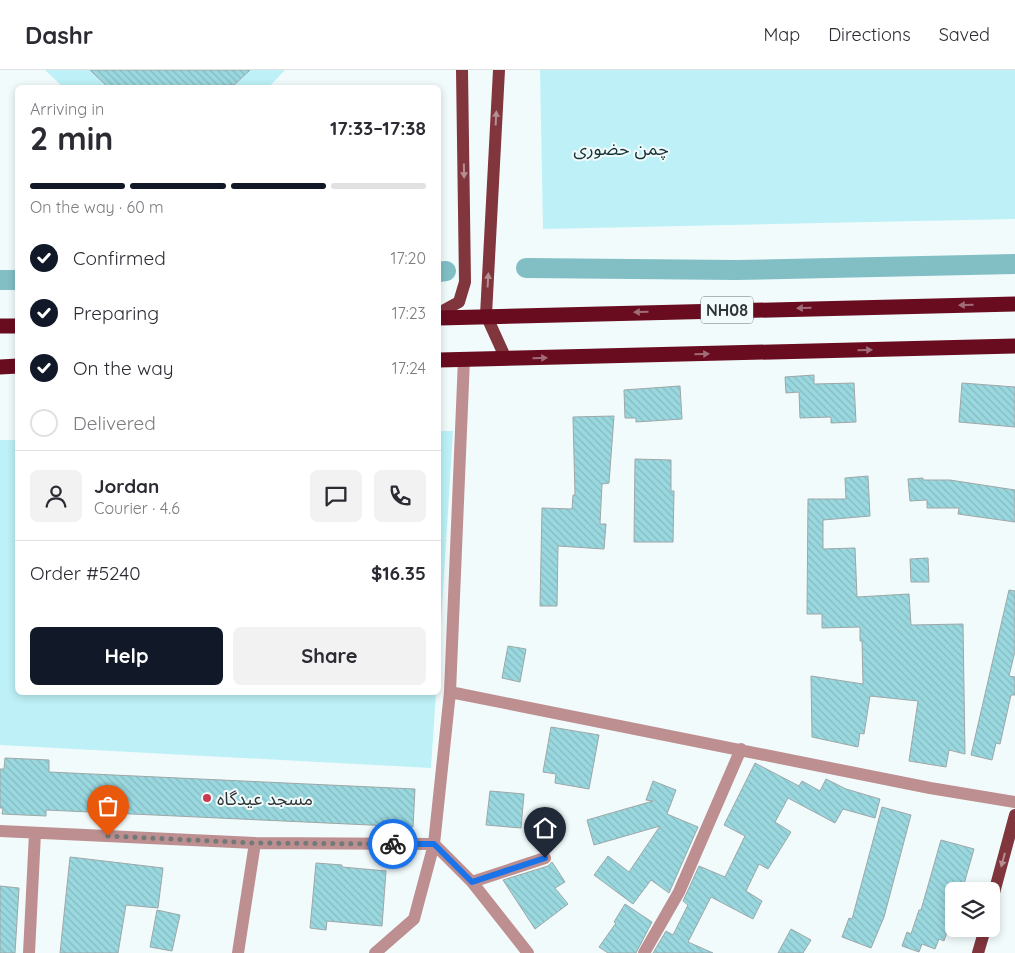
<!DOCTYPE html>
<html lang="en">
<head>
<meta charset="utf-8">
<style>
  :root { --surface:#fff; --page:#f2f2f3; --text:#2b2b33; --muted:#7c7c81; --line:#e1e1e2; --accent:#111827 }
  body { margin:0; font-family:Quicksand,"Noto Sans Arabic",sans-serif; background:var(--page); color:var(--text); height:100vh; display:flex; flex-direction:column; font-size:19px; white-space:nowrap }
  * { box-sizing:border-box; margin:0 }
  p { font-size:16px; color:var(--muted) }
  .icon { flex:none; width:28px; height:28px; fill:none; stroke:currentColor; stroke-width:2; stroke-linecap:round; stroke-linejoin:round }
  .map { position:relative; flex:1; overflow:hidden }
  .side { position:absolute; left:15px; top:15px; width:426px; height:610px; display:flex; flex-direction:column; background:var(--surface); border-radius:8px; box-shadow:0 2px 8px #0003 }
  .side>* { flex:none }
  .tools { position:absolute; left:945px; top:812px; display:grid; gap:10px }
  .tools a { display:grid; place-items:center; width:55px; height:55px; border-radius:8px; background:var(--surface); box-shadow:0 2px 8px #0003; font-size:25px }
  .pin { position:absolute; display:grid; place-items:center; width:42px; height:42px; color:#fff; margin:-51px -21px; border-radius:50% 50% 50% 0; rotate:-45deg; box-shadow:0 0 5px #0007 }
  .pin .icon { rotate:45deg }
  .courier { position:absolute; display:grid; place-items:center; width:50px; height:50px; margin:-25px; border:4px solid #1a73e8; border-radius:50%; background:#fff; color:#222; box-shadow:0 1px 6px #0007 }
  .headline em { font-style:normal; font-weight:700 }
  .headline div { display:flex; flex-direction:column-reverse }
  .headline { display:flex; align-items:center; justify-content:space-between; height:85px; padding:0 15px }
  h1 { font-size:32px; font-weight:700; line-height:38px }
  .bar { display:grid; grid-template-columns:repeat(4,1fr); gap:8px 5px; align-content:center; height:60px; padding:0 15px }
  .bar i { height:6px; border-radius:4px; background:var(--line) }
  .bar .selected { background:var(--accent) }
  .bar p { grid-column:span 4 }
  .line { display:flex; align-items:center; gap:12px; padding:0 15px; border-top:1px solid var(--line) }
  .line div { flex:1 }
  .round { display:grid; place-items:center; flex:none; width:52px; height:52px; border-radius:8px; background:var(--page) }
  ol { padding:0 15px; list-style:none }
  li { display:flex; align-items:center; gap:15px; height:55px }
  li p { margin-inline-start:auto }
  li .icon { padding:5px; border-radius:50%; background:var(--accent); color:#fff; stroke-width:4 }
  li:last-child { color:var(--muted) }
  li i { width:28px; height:28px; border:2px solid var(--line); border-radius:50% }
  .cta { display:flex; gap:10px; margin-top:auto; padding:10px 15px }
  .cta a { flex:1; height:58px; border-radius:8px; background:var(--accent); color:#fff; font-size:20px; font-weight:700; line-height:58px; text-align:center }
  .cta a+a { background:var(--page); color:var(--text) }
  header { display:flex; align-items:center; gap:30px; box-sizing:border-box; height:70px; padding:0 25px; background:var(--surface); border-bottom:1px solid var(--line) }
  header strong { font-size:24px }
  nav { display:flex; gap:28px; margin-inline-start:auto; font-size:18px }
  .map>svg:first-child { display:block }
  .green { fill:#bdf1f7 }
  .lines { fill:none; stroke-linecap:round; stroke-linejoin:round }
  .canal { stroke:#81bfc5; stroke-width:20 }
  .building { fill:url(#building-back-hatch); stroke:#9ea7a8 }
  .minor { stroke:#bd8f90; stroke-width:12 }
  .major { stroke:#81353c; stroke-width:12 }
  .highway { stroke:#690c20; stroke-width:15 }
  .oneway { fill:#b48e92 }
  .oneway2 { fill:#a06c78 }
  .done { stroke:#737979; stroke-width:5; stroke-dasharray:0 9 }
  .route { stroke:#1a73e8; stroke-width:6 }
  .poi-dot { fill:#cb3b50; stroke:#f2fbfc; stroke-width:2 }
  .labels { text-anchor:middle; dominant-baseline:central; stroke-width:4; stroke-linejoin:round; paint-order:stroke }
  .shield { fill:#f2fbfc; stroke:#6a6f6f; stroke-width:1 }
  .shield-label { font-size:16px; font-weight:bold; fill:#2f3333 }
  .park-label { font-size:18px; fill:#143337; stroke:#f2fbfc }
  .poi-label { font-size:18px; fill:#2f3333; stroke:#f2fbfc; text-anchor:start }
</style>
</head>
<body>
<header>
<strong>Dashr</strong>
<nav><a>Map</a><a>Directions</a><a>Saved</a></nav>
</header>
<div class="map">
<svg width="1015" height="883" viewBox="0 0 1015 883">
  <defs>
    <pattern id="building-back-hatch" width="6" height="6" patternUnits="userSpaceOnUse" patternTransform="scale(1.25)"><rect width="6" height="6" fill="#9ad8df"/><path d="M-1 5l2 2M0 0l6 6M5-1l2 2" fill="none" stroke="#85bac0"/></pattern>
  </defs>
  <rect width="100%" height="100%" fill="#f2fbfc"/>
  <!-- green -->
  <path class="green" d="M 45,0 L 285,0 L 268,18 L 63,17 Z
    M 540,0 L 1015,0 L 1015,149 L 543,159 Z
    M 439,361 L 453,361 L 439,586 Z
    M 0,370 L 17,370 L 18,622 L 436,623 L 431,698 L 0,675 Z"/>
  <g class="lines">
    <!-- canal -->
    <path class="canal" d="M 526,198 L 736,200 L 1015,194
      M 439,202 L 446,201
      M 0,210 L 18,210"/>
  </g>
  <!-- building -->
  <path class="building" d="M 90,0 L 250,0 L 234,15 L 140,18 L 109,18 Z
    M 814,305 L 814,314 L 854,313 L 856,352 L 831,353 L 831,347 L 800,348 L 799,322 L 786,323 L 785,307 Z
    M 962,313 L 1015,317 L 1015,357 L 959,352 Z
    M 680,316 L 682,349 L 636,352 L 636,348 L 625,348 L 624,320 Z
    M 614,346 L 609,413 L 602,414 L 600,454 L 606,454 L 604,479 L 558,476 L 557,536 L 540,536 L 542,438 L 572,439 L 573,425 L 575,425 L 573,347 Z
    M 635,389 L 671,390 L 671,421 L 674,421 L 673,472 L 634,472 Z
    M 868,406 L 870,446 L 823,450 L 823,479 L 855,478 L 857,527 L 909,524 L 911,555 L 963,554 L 965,684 L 949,680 L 946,697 L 909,691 L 918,631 L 870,626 L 864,664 L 860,663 L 858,677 L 812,667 L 811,606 L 863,614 L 862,571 L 860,571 L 860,557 L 822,558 L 822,544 L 807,544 L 808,429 L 846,429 L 845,408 Z
    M 923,408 L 923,410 L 950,410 L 1015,420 L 1015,452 L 958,444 L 959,438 L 927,438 L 927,430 L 910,431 L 908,409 Z
    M 928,488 L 929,512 L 911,512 L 910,489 Z
    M 1009,520 L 1015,521 L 1015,581 L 1009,606 L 1015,607 L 1015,625 L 1011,625 L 1000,674 L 996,673 L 992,690 L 971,685 Z
    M 508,576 L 526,579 L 520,612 L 502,608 Z
    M 551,657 L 599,665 L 589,719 L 555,713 L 556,704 L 543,702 Z
    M 5,688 L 49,690 L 49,702 L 415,719 L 413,757 L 46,740 L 46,746 L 2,744 L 3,738 L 0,738 L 0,699 L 4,699 Z
    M 755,693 L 799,716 L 802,711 L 820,721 L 826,709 L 846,719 L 880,729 L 875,748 L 843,739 L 835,753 L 788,728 L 775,752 L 791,762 L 768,799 L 759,794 L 746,821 L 762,831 L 753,849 L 711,827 L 688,872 L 713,883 L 653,883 L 666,861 L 673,865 L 688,835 L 683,831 L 699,796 L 725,807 L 745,766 L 724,755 Z
    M 653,711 L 676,720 L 667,744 L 698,757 L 669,823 L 651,810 L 633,834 L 594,805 L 608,786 L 629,802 L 660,756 L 594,775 L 587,750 L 653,731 L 646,730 Z
    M 490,721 L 524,724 L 521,758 L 486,755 Z
    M 882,737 L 911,745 L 884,847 L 871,878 L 842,867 L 849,848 L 852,849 Z
    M 941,770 L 974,779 L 962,821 L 954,821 L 954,842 L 944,871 L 939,869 L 935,879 L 922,874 L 919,882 L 902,876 L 907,862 L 911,864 L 919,840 L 921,840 Z
    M 70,787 L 163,798 L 158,838 L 126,835 L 118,883 L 60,883 Z
    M 552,792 L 565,812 L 555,818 L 568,834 L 535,859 L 503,810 L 548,796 Z
    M 316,793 L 342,795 L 342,797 L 386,801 L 382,856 L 327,851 L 326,860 L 310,858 Z
    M 0,816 L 19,818 L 15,883 L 0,883 Z
    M 625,834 L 652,852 L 636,883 L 608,883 L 599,877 L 616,853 L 614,852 Z
    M 157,840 L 180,845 L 172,881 L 150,877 Z
    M 791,859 L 811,870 L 803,883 L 778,883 Z"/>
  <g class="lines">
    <!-- minor -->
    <path class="minor" d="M 450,622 L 930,718 L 1015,732
      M 0,761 L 255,773 L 434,774 L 472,812 L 528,883
      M 472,812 L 545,788
      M 29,883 L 35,763
      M 238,883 L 255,773
      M 375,883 L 414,849 L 434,774 L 450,622 L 464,289
      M 644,883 L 679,822 L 741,679"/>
    <!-- major -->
    <path class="major" d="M 499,0 L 486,245 L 506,289
      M 439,243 L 459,232 L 465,212 L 462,0
      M 991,834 L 1015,745
      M 978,883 L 985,859"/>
    <!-- highway -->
    <path class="highway" d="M 439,248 L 1015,234
      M 0,256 L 18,256
      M 439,290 L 1015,276
      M 0,297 L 18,296"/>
  </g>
  <!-- one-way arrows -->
  <defs><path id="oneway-solid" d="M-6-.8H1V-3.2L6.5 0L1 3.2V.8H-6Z" transform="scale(1.25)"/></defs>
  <g class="oneway">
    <use href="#oneway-solid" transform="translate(496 48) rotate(-87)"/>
    <use href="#oneway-solid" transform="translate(464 101) rotate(89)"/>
    <use href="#oneway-solid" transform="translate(488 210) rotate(-87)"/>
    <use href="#oneway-solid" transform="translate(1003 790) rotate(105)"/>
  </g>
  <g class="oneway2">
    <use href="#oneway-solid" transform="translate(966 235) rotate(179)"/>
    <use href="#oneway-solid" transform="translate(804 238) rotate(179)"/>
    <use href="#oneway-solid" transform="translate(641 242) rotate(179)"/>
    <use href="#oneway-solid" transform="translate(865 280) rotate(-2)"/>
    <use href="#oneway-solid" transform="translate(702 284) rotate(-2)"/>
    <use href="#oneway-solid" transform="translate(540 288) rotate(-2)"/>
  </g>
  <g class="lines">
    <!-- done -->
    <path class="done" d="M 108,766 L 254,773 L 393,774"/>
    <!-- route -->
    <path class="route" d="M 393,774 L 434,774 L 472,812 L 545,788"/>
  </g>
  <!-- markers -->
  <circle class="poi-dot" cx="207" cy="728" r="5"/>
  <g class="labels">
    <!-- shield labels -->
    <rect class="shield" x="701" y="226.5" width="52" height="27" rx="4"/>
    <g class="shield-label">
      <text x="727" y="240">NH08</text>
    </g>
    <!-- park labels -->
    <g class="park-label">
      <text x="621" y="78">چمن حضوری</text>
    </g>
    <!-- poi labels -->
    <g class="poi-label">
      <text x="217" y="728">مسجد عیدگاه</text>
    </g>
  </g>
</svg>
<div class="tools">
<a><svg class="icon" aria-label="layers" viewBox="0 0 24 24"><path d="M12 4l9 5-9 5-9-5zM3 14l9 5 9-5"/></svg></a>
</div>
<div class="pin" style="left:108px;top:766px;background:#ea580c"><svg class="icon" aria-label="bag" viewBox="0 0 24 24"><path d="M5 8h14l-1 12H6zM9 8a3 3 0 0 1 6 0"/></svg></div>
<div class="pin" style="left:545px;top:788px;background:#1f2937"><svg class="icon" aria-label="home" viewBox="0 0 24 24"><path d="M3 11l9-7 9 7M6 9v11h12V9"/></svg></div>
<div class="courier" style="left:393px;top:774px"><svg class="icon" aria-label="bike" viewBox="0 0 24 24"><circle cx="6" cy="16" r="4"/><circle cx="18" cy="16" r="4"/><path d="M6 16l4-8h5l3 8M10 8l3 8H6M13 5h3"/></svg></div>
<section class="side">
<div class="headline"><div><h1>2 min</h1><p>Arriving in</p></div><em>17:33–17:38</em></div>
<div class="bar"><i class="selected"></i><i class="selected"></i><i class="selected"></i><i></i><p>On the way · 60 m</p></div>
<ol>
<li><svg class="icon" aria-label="check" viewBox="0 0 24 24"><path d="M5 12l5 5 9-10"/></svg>Confirmed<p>17:20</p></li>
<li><svg class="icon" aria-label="check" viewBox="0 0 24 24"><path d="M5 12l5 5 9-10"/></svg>Preparing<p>17:23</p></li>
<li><svg class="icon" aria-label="check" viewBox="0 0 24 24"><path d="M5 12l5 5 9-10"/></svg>On the way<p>17:24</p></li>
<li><i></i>Delivered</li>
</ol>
<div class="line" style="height:90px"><a class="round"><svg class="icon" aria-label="person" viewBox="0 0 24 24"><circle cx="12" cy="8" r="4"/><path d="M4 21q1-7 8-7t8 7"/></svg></a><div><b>Jordan</b><p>Courier · 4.6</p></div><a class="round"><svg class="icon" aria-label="chat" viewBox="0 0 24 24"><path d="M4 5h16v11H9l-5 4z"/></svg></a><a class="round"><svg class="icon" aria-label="phone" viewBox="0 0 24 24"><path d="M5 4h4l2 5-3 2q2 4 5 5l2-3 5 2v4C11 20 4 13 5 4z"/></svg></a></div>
<div class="line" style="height:65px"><div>Order #5240</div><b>$16.35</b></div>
<div class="cta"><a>Help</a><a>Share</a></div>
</section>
</div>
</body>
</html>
